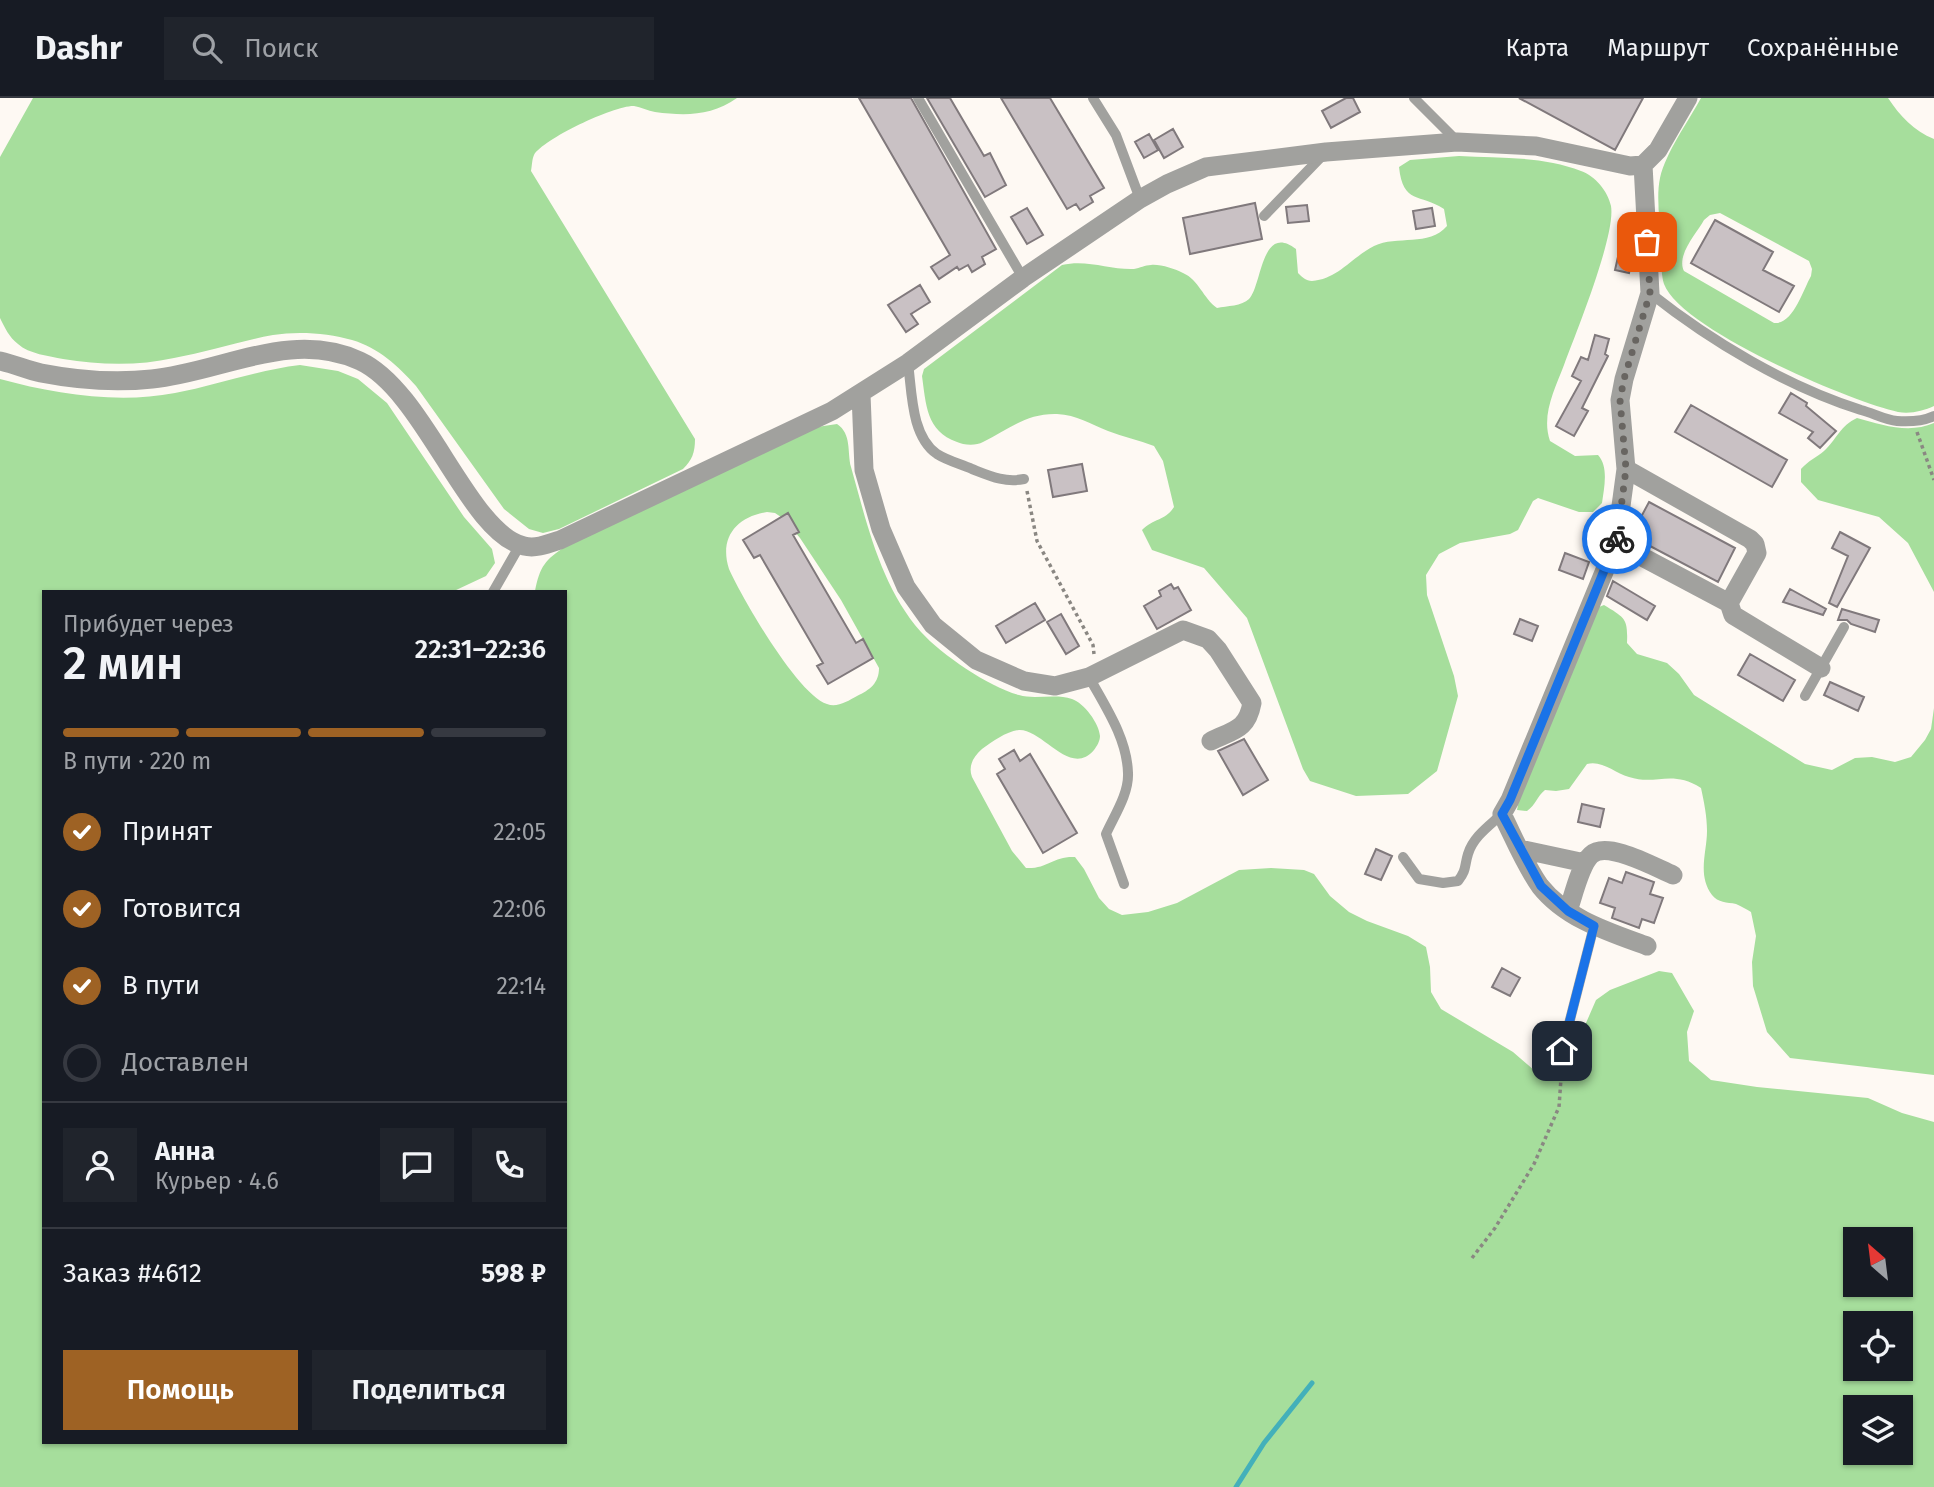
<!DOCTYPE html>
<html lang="ru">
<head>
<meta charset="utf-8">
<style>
  :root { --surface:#171b24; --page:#20242c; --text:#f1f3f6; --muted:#9ea1a6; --line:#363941; --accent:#9e6224 }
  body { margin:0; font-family:"Fira Sans",sans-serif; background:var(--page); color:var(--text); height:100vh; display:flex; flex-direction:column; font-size:26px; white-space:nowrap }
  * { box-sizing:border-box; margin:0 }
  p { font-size:23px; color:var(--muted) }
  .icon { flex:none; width:38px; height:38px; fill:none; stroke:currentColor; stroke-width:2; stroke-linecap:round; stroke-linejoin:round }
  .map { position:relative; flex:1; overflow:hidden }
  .details { position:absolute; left:42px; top:492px; width:525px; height:854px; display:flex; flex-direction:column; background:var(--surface); border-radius:0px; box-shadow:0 2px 5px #0004 }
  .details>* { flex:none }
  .needle { width:46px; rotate:332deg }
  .tools { position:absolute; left:1843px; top:1129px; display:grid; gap:14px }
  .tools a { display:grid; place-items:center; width:70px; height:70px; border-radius:0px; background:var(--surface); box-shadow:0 2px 5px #0004; font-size:35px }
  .pin { position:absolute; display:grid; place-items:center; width:60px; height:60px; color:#fff; margin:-30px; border-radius:14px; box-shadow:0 4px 10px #0006 }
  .courier { position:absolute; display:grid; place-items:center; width:70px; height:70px; margin:-35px; border:5px solid #1a73e8; border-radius:50%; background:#fff; color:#222; box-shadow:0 2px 9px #0007 }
  .summary em { font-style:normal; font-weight:600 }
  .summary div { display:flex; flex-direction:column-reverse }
  .summary { display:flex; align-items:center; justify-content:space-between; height:119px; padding:0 21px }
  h1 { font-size:46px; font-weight:600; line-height:52px }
  .bar { display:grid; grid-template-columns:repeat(4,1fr); gap:10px 7px; align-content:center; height:84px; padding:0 21px }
  .bar i { height:9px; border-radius:5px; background:var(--line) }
  .bar .active { background:var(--accent) }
  .bar p { grid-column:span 4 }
  .line { display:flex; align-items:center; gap:18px; padding:0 21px; border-top:2px solid var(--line) }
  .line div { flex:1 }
  .round { display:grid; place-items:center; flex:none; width:74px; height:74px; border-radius:0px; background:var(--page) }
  ol { padding:0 21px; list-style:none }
  li { display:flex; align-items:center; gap:21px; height:77px }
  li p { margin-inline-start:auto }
  li .icon { padding:7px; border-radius:50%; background:var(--accent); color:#fff; stroke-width:4 }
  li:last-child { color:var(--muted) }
  li i { width:38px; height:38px; border:4px solid var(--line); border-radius:50% }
  .primary-button { display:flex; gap:14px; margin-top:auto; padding:14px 21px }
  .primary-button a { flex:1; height:80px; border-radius:0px; background:var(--accent); color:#fff; font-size:28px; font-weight:600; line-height:80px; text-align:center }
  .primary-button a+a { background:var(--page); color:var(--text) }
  header { display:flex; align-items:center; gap:42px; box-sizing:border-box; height:98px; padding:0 35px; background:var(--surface); border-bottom:2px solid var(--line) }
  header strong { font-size:33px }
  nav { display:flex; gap:38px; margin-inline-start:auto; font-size:24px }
  .search { width:490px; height:63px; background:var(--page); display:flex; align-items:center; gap:18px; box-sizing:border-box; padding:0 24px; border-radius:0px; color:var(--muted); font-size:26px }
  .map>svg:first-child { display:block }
  .green { fill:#a6de9c; fill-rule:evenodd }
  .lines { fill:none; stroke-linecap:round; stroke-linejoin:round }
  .stream { stroke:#43b0ba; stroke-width:5 }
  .building { fill:#c9c1c4; stroke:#80797c; stroke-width:2 }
  .path { stroke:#8a8782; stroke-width:3.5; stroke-dasharray:3.5 3.5; stroke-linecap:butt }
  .service { stroke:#a1a19e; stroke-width:10 }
  .minor { stroke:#a1a19e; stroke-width:19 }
  .done { stroke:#686561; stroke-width:7; stroke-dasharray:0 12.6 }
  .route { stroke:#1a73e8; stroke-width:9 }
</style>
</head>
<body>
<header>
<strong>Dashr</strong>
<div class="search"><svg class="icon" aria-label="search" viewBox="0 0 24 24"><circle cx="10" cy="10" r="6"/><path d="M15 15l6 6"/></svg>Поиск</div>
<nav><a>Карта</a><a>Маршрут</a><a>Сохранённые</a></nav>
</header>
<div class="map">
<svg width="1934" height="1389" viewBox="0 0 1934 1389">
  <rect width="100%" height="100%" fill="#fef9f3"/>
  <!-- green -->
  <path class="green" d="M 33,0 L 737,0 C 711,18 686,18 655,14 C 648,13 641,9 634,8 C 615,7 543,41 534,57 C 532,61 532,68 531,73 L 695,341 C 695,355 692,362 683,371 L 559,431 L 543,435 L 529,431 L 504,411 L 416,288 C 398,268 379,250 352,242 C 328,235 298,233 273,237 C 240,243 207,254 174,260 C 138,268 100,267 63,261 C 49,258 29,256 18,246 C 9,239 5,230 0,220 L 0,59 Z
    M 1701,0 L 1888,0 C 1900,18 1914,33 1934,41 L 1934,308 C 1923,313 1911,316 1898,314 C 1851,304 1680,231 1664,186 C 1660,173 1662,157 1661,144 C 1660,124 1656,99 1660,80 C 1666,54 1688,24 1701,0 ZM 1720,115 L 1809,163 L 1812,171 L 1811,178 C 1803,192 1793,227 1774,225 L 1684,173 C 1676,157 1697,135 1704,122 L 1710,117 Z
    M 1459,58 C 1498,60 1543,58 1581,73 C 1595,78 1608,93 1611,108 C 1616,137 1576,235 1564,267 C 1555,291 1541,317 1550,343 L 1575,358 L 1598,357 C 1609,369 1604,390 1602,405 L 1593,414 L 1579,414 L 1538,400 L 1533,403 L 1518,432 L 1510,436 L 1460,445 L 1439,456 L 1426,477 L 1427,497 L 1454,578 L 1458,598 L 1437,673 L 1408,696 L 1356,698 L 1310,683 L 1303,671 L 1247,520 L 1204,470 L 1152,452 L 1142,432 C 1154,420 1165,423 1174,409 L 1163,363 L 1154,348 C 1139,342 1123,339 1108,333 C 1090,326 1077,317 1057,316 C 1026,315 1008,332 983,344 C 976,348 963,347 957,344 C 926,333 926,306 922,278 L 924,271 L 1062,167 C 1087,161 1110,172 1134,171 C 1140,170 1145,167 1151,167 C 1160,166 1175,171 1183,175 C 1199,182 1203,200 1217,210 C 1227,208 1242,208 1249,201 C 1262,188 1261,124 1296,151 L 1298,175 C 1302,179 1306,183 1312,183 C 1338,181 1352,159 1374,148 C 1397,137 1429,149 1447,128 L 1444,111 C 1420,95 1403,107 1399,69 L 1410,62 Z
    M 300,267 L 338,273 L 358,281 L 387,305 L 464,419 L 492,451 L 495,465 L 486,478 L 454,493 L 44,494 L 44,1344 L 565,1344 L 565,494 L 535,493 C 540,468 545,462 566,448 L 817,329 L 837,326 C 852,336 847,354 851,369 C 867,426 881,489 921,534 C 942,557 989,589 1019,597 C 1035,602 1055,595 1072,601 C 1084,605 1099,625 1100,638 C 1100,643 1097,648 1094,652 C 1070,680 1043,631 1019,632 C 1007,633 992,644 982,651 C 973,659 968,668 972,679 L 1012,753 L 1026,770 C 1048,771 1053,758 1075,759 L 1084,771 L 1099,800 L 1109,811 L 1122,817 L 1148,814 L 1177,805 L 1239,772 L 1271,770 L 1304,772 L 1314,776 L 1330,798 L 1349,814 L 1367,823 L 1408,838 L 1426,849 L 1430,869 L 1431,894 L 1441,911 L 1513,954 L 1542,979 L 1562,980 L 1575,973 L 1586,925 L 1596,902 L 1610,892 L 1659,873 L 1672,875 L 1694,913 L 1687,934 L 1689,963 L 1711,982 L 1757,989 L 1868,1000 L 1902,1015 L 1934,1024 L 1934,1389 L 0,1389 L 0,281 C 55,296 118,306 175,295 C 217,287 258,272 300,267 ZM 767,414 L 775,415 L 784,421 L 800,440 L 841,502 L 879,570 C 879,585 870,592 857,598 C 848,603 837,610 827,606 C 798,597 742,500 729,471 C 719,440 736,419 767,414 ZM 1855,1141 L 1900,1141 L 1900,1186 L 1855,1186 ZM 1855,1225 L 1900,1225 L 1900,1270 L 1855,1270 ZM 1855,1309 L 1900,1309 L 1900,1354 L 1855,1354 Z
    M 1857,320 C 1882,327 1909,336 1934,325 L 1934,494 L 1908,445 L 1879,419 L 1818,402 L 1801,384 L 1801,371 C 1808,363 1817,359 1824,353 C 1836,342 1841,327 1857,320 Z
    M 1604,507 C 1625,520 1628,520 1627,545 L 1637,556 L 1667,565 L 1679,576 L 1694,597 L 1805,666 L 1832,672 L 1855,660 L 1872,659 L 1895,664 L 1911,659 L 1925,642 L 1931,631 L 1934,610 L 1934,977 L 1790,960 L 1767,934 L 1753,888 L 1752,864 L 1756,838 L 1751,814 C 1746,811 1741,808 1736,806 C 1727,804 1718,805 1712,797 C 1697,777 1707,754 1707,733 C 1707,718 1704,704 1701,690 C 1671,671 1656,688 1629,679 C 1615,675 1602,662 1587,666 L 1569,691 L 1556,693 L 1545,692 C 1537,698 1536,707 1527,713 L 1517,712 L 1520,697 L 1599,509 Z"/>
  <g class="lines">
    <!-- stream -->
    <path class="stream" d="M 1236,1389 L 1264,1345 L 1312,1285"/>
  </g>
  <!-- building -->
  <path class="building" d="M 859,0 L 911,0 L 996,151 L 982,159 L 985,166 L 972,174 L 968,167 L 959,172 L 957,169 L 939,181 L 931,169 L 950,157 Z
    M 927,0 L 950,0 L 984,58 L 990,55 L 1006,87 L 985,99 Z
    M 1001,0 L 1050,0 L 1104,90 L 1090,98 L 1093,104 L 1080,112 L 1076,106 L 1067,111 Z
    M 1346,0 L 1353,0 L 1360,14 L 1331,30 L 1322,13 Z
    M 1519,0 L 1643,0 L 1615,52 Z
    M 1173,31 L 1183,49 L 1164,60 L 1154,42 Z
    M 1149,36 L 1158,52 L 1144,60 L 1135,44 Z
    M 1255,105 L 1262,141 L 1190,156 L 1183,120 Z
    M 1307,107 L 1309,123 L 1288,125 L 1286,109 Z
    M 1027,110 L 1043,137 L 1027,146 L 1011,119 Z
    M 1432,110 L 1435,128 L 1416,131 L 1413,113 Z
    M 1715,122 L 1773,154 L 1763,172 L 1794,188 L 1779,214 L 1691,165 Z
    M 1620,150 L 1634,153 L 1629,175 L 1615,172 Z
    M 920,187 L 930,204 L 911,216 L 918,226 L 906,234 L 888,207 Z
    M 1595,237 L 1609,241 L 1605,256 L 1608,258 L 1582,310 L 1588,313 L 1574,338 L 1556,328 L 1581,283 L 1572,278 L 1581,259 L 1588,262 Z
    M 1791,295 L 1807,305 L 1806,308 L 1836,333 L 1820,350 L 1808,340 L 1813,334 L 1779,315 Z
    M 1691,307 L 1787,362 L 1772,389 L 1675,334 Z
    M 1082,366 L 1087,393 L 1053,399 L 1048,372 Z
    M 1649,404 L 1735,450 L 1718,484 L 1631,438 Z
    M 788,415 L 799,434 L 793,437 L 856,545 L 863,541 L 873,560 L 828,586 L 817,568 L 823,565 L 760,457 L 754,460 L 743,442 Z
    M 1840,434 L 1870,450 L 1837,509 L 1829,505 L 1848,458 L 1832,450 Z
    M 1565,455 L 1589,464 L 1583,481 L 1559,472 Z
    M 1613,483 L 1655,508 L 1647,522 L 1607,498 Z
    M 1171,486 L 1174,491 L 1178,489 L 1191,512 L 1157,531 L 1144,508 L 1161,498 L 1159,493 Z
    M 1790,491 L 1826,511 L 1823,517 L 1783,504 Z
    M 1035,505 L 1045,522 L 1006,545 L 996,528 Z
    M 1842,511 L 1879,522 L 1875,534 L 1851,526 L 1847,522 L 1838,522 Z
    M 1061,516 L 1079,548 L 1066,556 L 1047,524 Z
    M 1520,521 L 1538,528 L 1532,543 L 1514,536 Z
    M 1750,556 L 1795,582 L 1783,603 L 1738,577 Z
    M 1830,584 L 1864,599 L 1858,613 L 1824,597 Z
    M 1244,641 L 1268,682 L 1243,697 L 1218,653 Z
    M 1014,652 L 1020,663 L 1030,656 L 1077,735 L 1043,755 L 997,676 L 1005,671 L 999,661 Z
    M 1582,706 L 1604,711 L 1600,729 L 1578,724 Z
    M 1376,751 L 1392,758 L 1381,782 L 1365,776 Z
    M 1626,774 L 1654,784 L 1650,796 L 1663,800 L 1654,825 L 1642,821 L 1639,830 L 1612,820 L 1615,810 L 1600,805 L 1609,780 L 1622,785 Z
    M 1502,870 L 1520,880 L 1510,898 L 1492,889 Z"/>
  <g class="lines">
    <!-- path -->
    <path class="path" d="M 1917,334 L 1934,382
      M 1027,393 L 1037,443 L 1093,547 L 1094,556
      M 1472,1160 L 1495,1130 L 1534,1066 L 1559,1009 L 1562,966"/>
    <!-- service -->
    <path class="service" d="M 918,0 L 1023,180
      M 1093,0 L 1116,37 L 1140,101
      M 1414,0 L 1457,43
      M 1264,118 L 1323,57
      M 1650,195 C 1712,244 1786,288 1861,312 C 1873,315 1885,322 1897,323 C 1910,324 1923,323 1934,318
      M 908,265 C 912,294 911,338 937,356 C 948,363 961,366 972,371 C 990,378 1005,385 1024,381
      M 493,494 L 520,447
      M 1089,579 C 1105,608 1127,640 1128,675 C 1129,696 1114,718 1106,736 L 1124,786
      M 1805,598 L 1844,529
      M 1403,759 L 1419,781 L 1443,785 L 1458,783 C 1467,771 1464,769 1468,756 C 1473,739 1489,728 1502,716
      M 1562,953 L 1594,828"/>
    <!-- minor -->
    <path class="minor" d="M 0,263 C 14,266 27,272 41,275 C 77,282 116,285 152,281 C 222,274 291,231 360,263 C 425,293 468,435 524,448 C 536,451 548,446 560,442 L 832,313 L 908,265 L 1023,180 L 1140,101 L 1167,86 L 1206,69 L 1326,54 L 1457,44 L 1536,48 L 1630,68 L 1643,67 L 1658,52 L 1688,0
      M 861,296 L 864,372 L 881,431 L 906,489 L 933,527 L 976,562 L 1024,583 L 1055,588 L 1089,579 L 1183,532 L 1208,541 L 1218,552 L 1252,605 C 1247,632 1234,632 1211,643
      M 1626,371 L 1620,302 L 1624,281 L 1650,195 L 1643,67
      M 1616,445 L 1510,702 L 1502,716 C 1514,740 1525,767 1540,788 C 1566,821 1609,834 1647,848
      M 1729,505 L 1616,445 L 1626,371 L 1750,441 L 1755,446 L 1757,455 L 1729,505 L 1733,517 L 1821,570
      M 1520,751 L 1585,765
      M 1568,813 C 1573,799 1580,767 1591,757 C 1607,742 1654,769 1673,777"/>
  </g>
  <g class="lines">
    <!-- done -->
    <path class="done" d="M 1617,441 L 1626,371 L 1620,302 L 1624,281 L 1650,195 L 1647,144"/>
    <!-- route -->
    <path class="route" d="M 1562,953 L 1594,828 L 1568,813 L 1541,788 L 1502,716 L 1510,702 L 1617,441"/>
  </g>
</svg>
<div class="tools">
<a><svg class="needle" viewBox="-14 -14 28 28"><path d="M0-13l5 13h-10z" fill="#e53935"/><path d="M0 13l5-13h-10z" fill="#9ea1a6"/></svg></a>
<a><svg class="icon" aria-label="locate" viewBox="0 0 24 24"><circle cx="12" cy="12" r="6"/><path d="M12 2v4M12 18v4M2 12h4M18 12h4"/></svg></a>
<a><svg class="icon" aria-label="layers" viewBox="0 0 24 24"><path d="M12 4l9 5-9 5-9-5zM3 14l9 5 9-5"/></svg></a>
</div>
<div class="pin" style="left:1647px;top:144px;background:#ea580c"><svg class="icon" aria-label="bag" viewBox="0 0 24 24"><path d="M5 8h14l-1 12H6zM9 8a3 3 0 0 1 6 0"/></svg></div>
<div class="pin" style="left:1562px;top:953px;background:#1f2937"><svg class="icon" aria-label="home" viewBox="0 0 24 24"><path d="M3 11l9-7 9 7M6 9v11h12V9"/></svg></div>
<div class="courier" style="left:1617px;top:441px"><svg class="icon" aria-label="bike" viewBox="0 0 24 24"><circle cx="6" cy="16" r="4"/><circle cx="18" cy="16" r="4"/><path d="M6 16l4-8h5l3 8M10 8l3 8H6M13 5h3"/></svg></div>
<section class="details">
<div class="summary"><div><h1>2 мин</h1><p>Прибудет через</p></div><em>22:31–22:36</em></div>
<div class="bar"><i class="active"></i><i class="active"></i><i class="active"></i><i></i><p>В пути · 220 m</p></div>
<ol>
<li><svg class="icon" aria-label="check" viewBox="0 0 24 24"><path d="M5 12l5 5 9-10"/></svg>Принят<p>22:05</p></li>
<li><svg class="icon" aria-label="check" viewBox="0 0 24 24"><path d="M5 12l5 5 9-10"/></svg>Готовится<p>22:06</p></li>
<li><svg class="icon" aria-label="check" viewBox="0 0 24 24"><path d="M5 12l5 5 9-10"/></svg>В пути<p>22:14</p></li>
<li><i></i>Доставлен</li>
</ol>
<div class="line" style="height:126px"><a class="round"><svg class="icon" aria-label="person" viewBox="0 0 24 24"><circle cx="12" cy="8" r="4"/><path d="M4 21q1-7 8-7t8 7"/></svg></a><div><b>Анна</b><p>Курьер · 4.6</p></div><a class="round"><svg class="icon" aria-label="chat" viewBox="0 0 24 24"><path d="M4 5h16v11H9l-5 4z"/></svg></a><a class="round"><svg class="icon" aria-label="phone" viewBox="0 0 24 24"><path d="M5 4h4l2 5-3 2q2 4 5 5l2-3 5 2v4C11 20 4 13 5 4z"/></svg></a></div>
<div class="line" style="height:91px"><div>Заказ #4612</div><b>598 ₽</b></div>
<div class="primary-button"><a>Помощь</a><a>Поделиться</a></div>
</section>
</div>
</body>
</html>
